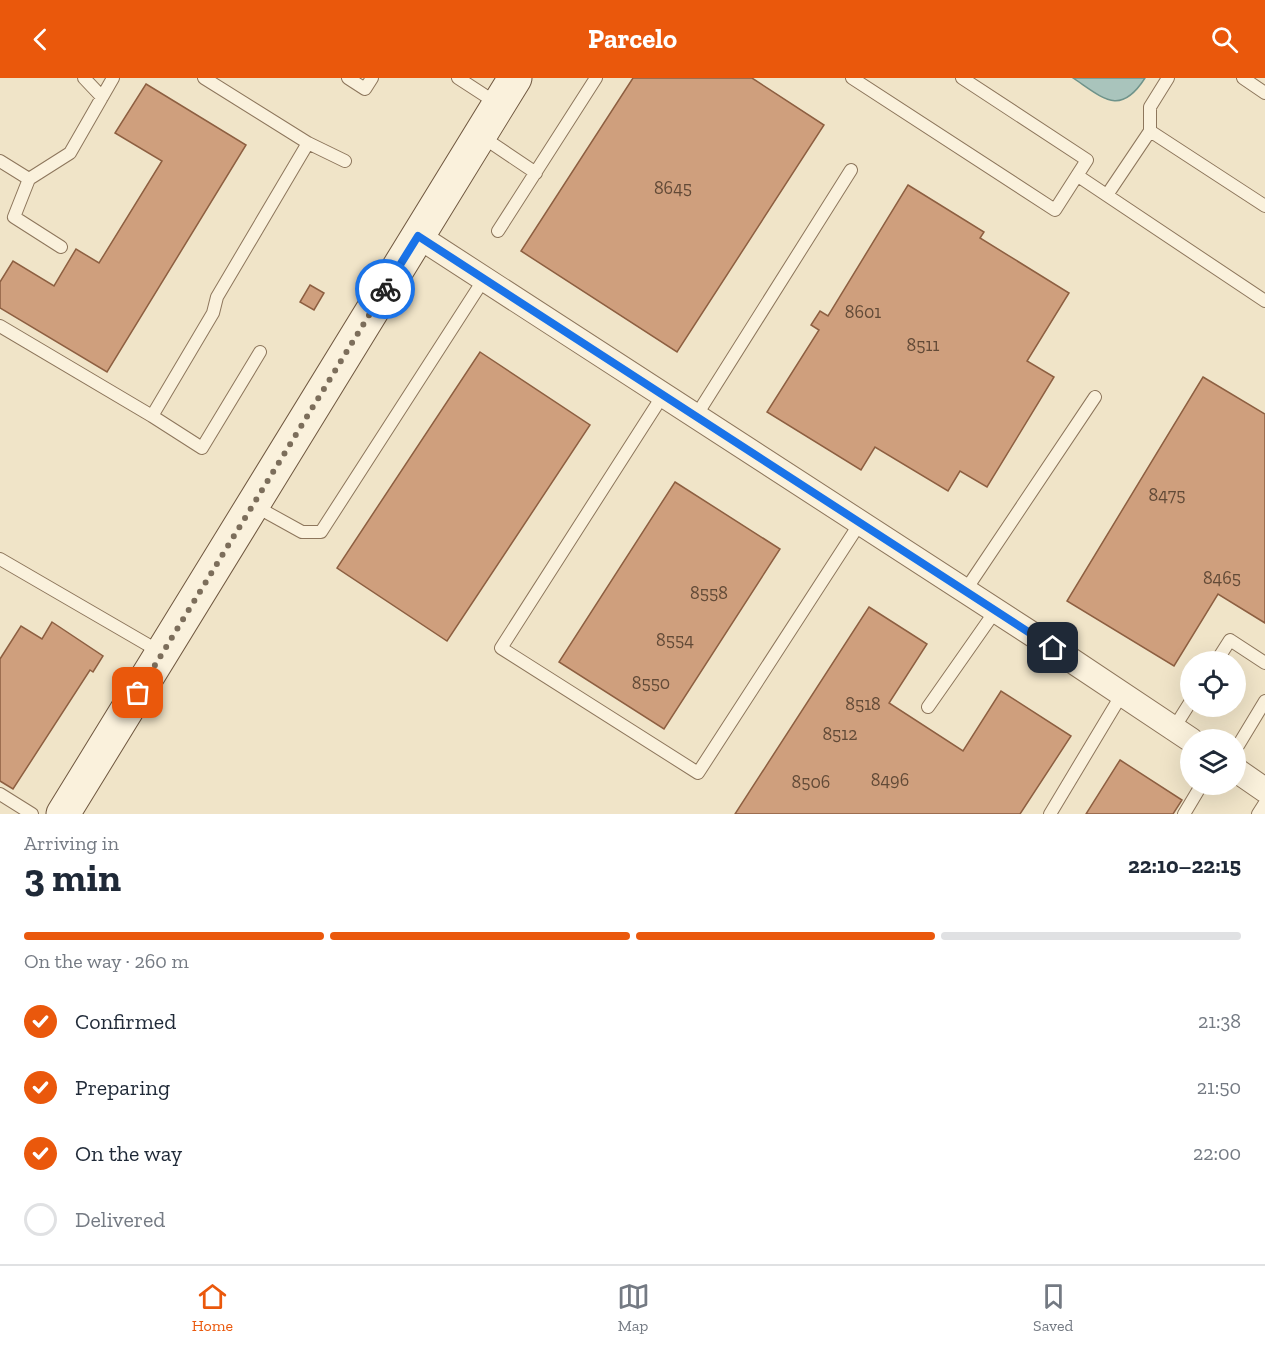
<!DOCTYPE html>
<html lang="en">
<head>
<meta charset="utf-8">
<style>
  :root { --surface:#fff; --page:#f2f2f3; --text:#1f2937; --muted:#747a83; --line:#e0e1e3; --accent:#ea580c }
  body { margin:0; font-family:"Zilla Slab",serif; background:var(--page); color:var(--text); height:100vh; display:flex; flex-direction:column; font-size:22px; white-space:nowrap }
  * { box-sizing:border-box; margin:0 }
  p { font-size:20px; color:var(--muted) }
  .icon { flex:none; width:33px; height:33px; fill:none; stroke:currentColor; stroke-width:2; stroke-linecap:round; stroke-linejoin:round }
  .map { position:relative; height:736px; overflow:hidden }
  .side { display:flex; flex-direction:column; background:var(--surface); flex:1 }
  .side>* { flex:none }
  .fabs { position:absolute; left:1180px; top:573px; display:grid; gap:12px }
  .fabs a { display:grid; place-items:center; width:66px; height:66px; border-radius:50%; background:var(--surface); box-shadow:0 6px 24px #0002; font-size:30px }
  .pin { position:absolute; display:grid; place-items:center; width:51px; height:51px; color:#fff; margin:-26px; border-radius:12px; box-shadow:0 3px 9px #0006 }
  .courier { position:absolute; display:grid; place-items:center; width:60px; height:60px; margin:-30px; border:4px solid #1a73e8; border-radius:50%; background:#fff; color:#222; box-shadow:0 2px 8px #0007 }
  .head em { font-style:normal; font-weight:800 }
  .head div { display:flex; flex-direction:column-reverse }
  .head { display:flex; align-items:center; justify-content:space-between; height:102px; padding:0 24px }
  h1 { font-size:39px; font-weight:800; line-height:45px }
  .bar { display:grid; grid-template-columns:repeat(4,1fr); gap:9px 6px; align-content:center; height:72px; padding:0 24px }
  .bar i { height:8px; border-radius:4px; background:var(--line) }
  .bar .on { background:var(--accent) }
  .bar p { grid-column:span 4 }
  ol { padding:0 24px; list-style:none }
  li { display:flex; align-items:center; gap:18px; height:66px }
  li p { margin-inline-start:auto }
  li .icon { padding:6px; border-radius:50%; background:var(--accent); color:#fff; stroke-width:4 }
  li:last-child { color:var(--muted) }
  li i { width:33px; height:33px; border:3px solid var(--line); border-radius:50% }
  header { display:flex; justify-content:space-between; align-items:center; height:78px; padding:0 24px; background:var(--accent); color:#fff; font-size:27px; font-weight:800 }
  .dock { display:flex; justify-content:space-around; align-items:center; height:84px; border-top:2px solid var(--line); background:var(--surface); font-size:16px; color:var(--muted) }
  .dock a { display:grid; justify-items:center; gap:3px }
  .dock .on { color:var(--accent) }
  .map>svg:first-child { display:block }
  .water { fill:#a9c4bc; stroke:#6f938a; stroke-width:1.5 }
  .building { fill:#cf9f7d; stroke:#8d5f41; stroke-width:1.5 }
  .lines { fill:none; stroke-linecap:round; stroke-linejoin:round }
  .lane-casing { stroke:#8d765c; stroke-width:14 }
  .street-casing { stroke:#8d765c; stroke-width:26 }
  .secondary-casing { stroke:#6f573f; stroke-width:35 }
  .lane { stroke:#faf1dc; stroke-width:12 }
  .street { stroke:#faf1dc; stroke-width:24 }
  .secondary { stroke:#faf1dc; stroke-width:33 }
  .done { stroke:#7c6e5b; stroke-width:6; stroke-dasharray:0 10.8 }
  .route { stroke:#1a73e8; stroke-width:8 }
  .labels { text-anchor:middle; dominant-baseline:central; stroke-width:4.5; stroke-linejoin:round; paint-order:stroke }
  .number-label { font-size:18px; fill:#624a37 }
</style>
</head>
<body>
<header><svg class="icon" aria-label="back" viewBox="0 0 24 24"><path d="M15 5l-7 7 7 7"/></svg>Parcelo<svg class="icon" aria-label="search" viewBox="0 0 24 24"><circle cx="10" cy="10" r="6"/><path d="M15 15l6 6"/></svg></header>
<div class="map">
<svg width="1265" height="736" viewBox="0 0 1265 736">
  <rect width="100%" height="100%" fill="#f0e4c8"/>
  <!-- water -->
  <path class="water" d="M 1073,0 L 1145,0 C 1120,39 1103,20 1073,0 Z"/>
  <!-- building -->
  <path class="building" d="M 633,0 L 752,0 L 824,47 L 677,274 L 521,173 Z
    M 146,6 L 246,67 L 107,294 L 0,230 L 0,204 L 13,183 L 54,208 L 76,171 L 99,185 L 162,83 L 115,55 Z
    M 908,107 L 984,154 L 980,160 L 1069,215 L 1027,283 L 1054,299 L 987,409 L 960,393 L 948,413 L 875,369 L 861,392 L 767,334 L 819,252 L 811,247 L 820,233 L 828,238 Z
    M 310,207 L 324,215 L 314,232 L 300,224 Z
    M 480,274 L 590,347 L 447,563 L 337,490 Z
    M 1203,299 L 1265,336 L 1265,545 L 1218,516 L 1174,588 L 1067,523 Z
    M 675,404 L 780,471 L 664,651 L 559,584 Z
    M 869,529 L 927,566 L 889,625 L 963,673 L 1001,613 L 1071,658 L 1020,736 L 735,736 Z
    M 52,544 L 103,578 L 93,594 L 90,592 L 13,711 L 0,703 L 0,581 L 21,548 L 42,561 Z
    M 1120,682 L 1182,722 L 1173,736 L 1086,736 Z"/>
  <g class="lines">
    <!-- lane casing -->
    <g class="lane-casing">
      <path id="lane" d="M 84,0 L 102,19
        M 348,0 L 365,11 L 372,0
        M 458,0 L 498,26
        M 852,0 L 1055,132 L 1087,82 L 962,0
        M 1243,0 L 1265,15
        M 1150,53 L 1265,128
        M 481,58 L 536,95
        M 308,65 L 345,83
        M 0,83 L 29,101 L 14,139 L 61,169
        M 1078,98 L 1265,223
        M 29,101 L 70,75 L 113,0
        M 1107,117 L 1150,53 L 1150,29 L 1168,0
        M 498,153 L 596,0
        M 0,248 L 152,338 L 213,235 L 217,219 L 308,65 L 204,0
        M 663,317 L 501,570 L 698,695 L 860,445
        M 152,338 L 202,370 L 260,274
        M 696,338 L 851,92
        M 255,428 L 302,454 L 321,454 L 484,201
        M 0,481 L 162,575
        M 965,513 L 1095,319
        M 1216,584 L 1230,562 L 1265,585
        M 928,629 L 996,532
        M 1174,650 L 1191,623
        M 1236,671 L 1265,623
        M 0,716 L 32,736
        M 1050,736 L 1122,616
        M 1184,736 L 1202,706
        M 1258,736 L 1265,725"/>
    </g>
    <!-- street casing -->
    <g class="street-casing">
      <path id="street" d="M 418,158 L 1035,558 L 1191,662
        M 1236,692 L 1265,712"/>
    </g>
    <!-- secondary casing -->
    <g class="secondary-casing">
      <path id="secondary" d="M 63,736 L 515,0"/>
    </g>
    <!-- lane -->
    <use href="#lane" class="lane"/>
    <!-- street -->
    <use href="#street" class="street"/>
    <!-- secondary -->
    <use href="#secondary" class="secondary"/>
  </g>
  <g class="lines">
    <!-- done -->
    <path class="done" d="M 138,615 L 385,211"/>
    <!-- route -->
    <path class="route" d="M 385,211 L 418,158 L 1053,570"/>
  </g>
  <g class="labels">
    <!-- number labels -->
    <g class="number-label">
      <text x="673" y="110">8645</text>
      <text x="863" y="234">8601</text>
      <text x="923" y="267">8511</text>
      <text x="1167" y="417">8475</text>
      <text x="1222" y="500">8465</text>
      <text x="709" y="515">8558</text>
      <text x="675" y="562">8554</text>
      <text x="651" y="605">8550</text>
      <text x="863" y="626">8518</text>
      <text x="840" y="656">8512</text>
      <text x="890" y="702">8496</text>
      <text x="811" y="704">8506</text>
    </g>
  </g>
</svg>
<div class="fabs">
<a><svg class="icon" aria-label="locate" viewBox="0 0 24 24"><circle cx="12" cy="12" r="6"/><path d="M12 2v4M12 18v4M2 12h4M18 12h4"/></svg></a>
<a><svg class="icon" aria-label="layers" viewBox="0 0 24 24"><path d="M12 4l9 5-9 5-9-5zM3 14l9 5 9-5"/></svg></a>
</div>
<div class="pin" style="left:138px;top:615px;background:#ea580c"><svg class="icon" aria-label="bag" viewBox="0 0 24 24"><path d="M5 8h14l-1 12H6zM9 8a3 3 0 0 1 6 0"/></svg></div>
<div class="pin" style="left:1053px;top:570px;background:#1f2937"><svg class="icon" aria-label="home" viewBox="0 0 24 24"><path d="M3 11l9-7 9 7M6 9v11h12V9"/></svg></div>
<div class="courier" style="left:385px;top:211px"><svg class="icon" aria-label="bike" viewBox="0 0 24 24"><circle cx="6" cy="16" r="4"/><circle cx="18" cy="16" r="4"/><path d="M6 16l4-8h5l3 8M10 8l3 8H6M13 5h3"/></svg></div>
</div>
<section class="side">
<div class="head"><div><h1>3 min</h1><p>Arriving in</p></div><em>22:10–22:15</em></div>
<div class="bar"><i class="on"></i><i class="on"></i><i class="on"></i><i></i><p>On the way · 260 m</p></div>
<ol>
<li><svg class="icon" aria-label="check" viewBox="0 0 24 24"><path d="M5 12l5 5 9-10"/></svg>Confirmed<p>21:38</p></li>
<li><svg class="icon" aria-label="check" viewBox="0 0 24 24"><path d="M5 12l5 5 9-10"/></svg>Preparing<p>21:50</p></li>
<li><svg class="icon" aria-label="check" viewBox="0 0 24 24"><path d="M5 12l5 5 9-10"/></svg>On the way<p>22:00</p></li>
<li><i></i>Delivered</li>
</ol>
</section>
<nav class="dock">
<a class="on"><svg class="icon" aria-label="home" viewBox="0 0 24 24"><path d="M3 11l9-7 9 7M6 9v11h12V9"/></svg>Home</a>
<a><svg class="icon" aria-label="map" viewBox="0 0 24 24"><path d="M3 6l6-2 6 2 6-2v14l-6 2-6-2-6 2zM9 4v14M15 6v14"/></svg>Map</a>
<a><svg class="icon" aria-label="saved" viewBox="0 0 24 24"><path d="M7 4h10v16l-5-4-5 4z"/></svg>Saved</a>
</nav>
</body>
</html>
